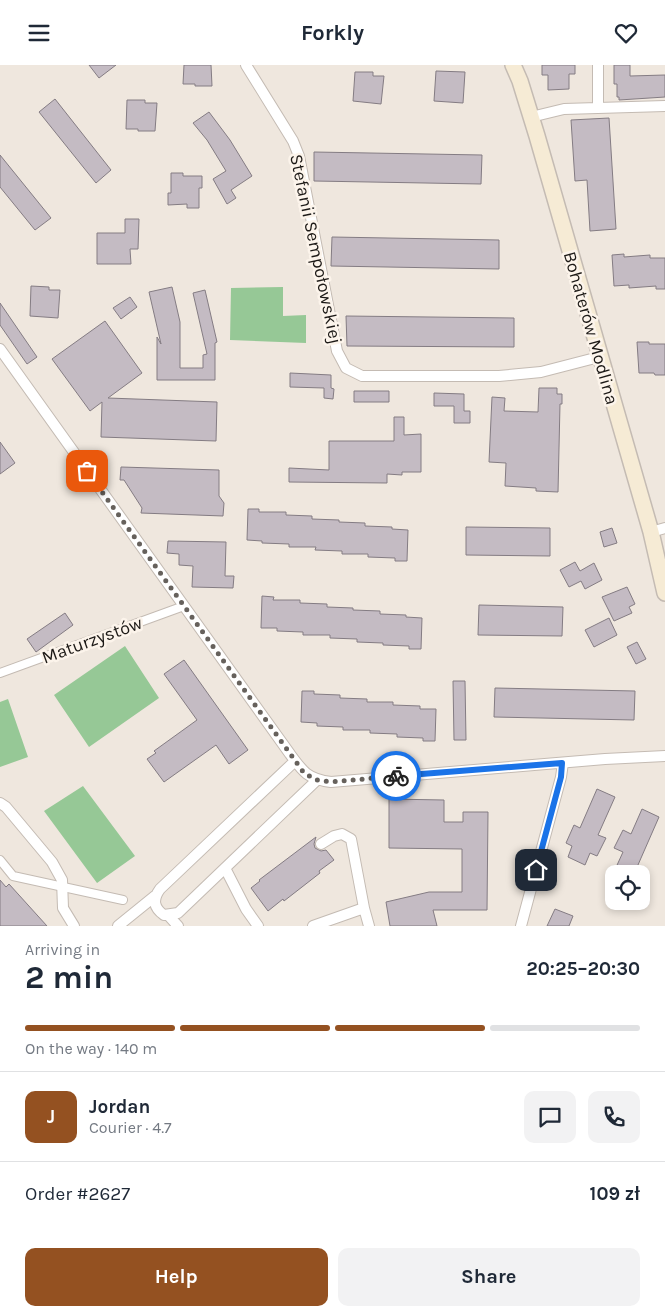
<!DOCTYPE html>
<html lang="en">
<head>
<meta charset="utf-8">
<style>
  :root { --surface:#fff; --page:#f2f2f3; --text:#1f2937; --muted:#747a83; --line:#e0e1e3; --accent:#945121 }
  body { margin:0; font-family:Karla,sans-serif; background:var(--page); color:var(--text); height:100vh; display:flex; flex-direction:column; font-size:19px; white-space:nowrap }
  * { box-sizing:border-box; margin:0 }
  p { font-size:16px; color:var(--muted) }
  .icon { flex:none; width:28px; height:28px; fill:none; stroke:currentColor; stroke-width:2; stroke-linecap:round; stroke-linejoin:round }
  .map { position:relative; height:861px; overflow:hidden }
  .sheet { display:flex; flex-direction:column; background:var(--surface); flex:1 }
  .sheet>* { flex:none }
  .fabs { position:absolute; left:605px; top:800px; display:grid; gap:10px }
  .fabs a { display:grid; place-items:center; width:45px; height:45px; border-radius:10px; background:var(--surface); box-shadow:0 2px 8px #0003; font-size:25px }
  .pin { position:absolute; display:grid; place-items:center; width:42px; height:42px; color:#fff; margin:-21px; border-radius:10px; box-shadow:0 2px 8px #0006 }
  .courier { position:absolute; display:grid; place-items:center; width:50px; height:50px; margin:-25px; border:4px solid #1a73e8; border-radius:50%; background:#fff; color:#222; box-shadow:0 1px 6px #0007 }
  .headline em { font-style:normal; font-weight:700 }
  .headline div { display:flex; flex-direction:column-reverse }
  .headline { display:flex; align-items:center; justify-content:space-between; height:85px; padding:0 25px }
  h1 { font-size:32px; font-weight:700; line-height:38px }
  .bar { display:grid; grid-template-columns:repeat(4,1fr); gap:8px 5px; align-content:center; height:60px; padding:0 25px }
  .bar i { height:6px; border-radius:4px; background:var(--line) }
  .bar .active { background:var(--accent) }
  .bar p { grid-column:span 4 }
  .line { display:flex; align-items:center; gap:12px; padding:0 25px; border-top:1px solid var(--line) }
  .line div { flex:1 }
  .round { display:grid; place-items:center; flex:none; width:52px; height:52px; border-radius:10px; background:var(--page) }
  .button { display:flex; gap:10px; margin-top:auto; padding:10px 25px }
  .button a { flex:1; height:58px; border-radius:10px; background:var(--accent); color:#fff; font-size:20px; font-weight:700; line-height:58px; text-align:center }
  .button a+a { background:var(--page); color:var(--text) }
  header { display:flex; justify-content:space-between; align-items:center; height:65px; padding:0 25px; background:var(--surface); font-size:22px; font-weight:700 }
  .map>svg:first-child { display:block }
  .green { fill:#96c896 }
  .building { fill:#c4bbc3; stroke:#847c83 }
  .lines { fill:none; stroke-linecap:round; stroke-linejoin:round }
  .pedestrian-casing { stroke:#c4bbb3; stroke-width:10 }
  .minor-casing { stroke:#c4bbb3; stroke-width:12 }
  .secondary-casing { stroke:#c4bbb3; stroke-width:18 }
  .pedestrian { stroke:#fff; stroke-width:8 }
  .minor { stroke:#fff; stroke-width:10 }
  .secondary { stroke:#f6ebd5; stroke-width:15 }
  .done { stroke:#66615c; stroke-width:5; stroke-dasharray:0 9 }
  .route { stroke:#1a73e8; stroke-width:6 }
  .labels { text-anchor:middle; dominant-baseline:central; stroke-width:5; stroke-linejoin:round; paint-order:stroke }
  .street-label { font-size:18px; fill:#1c1916; stroke:#fcf4eb }
</style>
</head>
<body>
<header><svg class="icon" aria-label="menu" viewBox="0 0 24 24"><path d="M4 6h16M4 12h16M4 18h16"/></svg>Forkly<svg class="icon" aria-label="heart" viewBox="0 0 24 24"><path d="M12 20l-8-8c-3-5 5-10 8-4 3-6 11-1 8 4z"/></svg></header>
<div class="map">
<svg width="665" height="861" viewBox="0 0 665 861">
  <rect width="100%" height="100%" fill="#efe7de"/>
  <!-- green -->
  <path class="green" d="M 283,222 L 283,251 L 306,250 L 306,278 L 230,275 L 231,223 Z
    M 125,581 L 159,633 L 89,682 L 54,630 Z
    M 8,634 L 28,692 L 0,702 L 0,637 Z
    M 83,721 L 135,791 L 97,818 L 44,746 Z"/>
  <!-- building -->
  <path class="building" d="M 89,0 L 116,0 L 99,13 Z
    M 184,0 L 211,0 L 212,21 L 195,21 L 195,19 L 183,19 Z
    M 542,0 L 575,0 L 575,9 L 569,9 L 569,24 L 548,25 L 548,10 L 542,10 Z
    M 614,0 L 630,0 L 630,11 L 665,10 L 665,32 L 619,35 L 619,32 L 617,32 L 617,19 L 614,19 Z
    M 436,6 L 465,7 L 463,38 L 434,36 Z
    M 355,7 L 373,7 L 373,11 L 384,11 L 381,39 L 353,36 Z
    M 55,34 L 111,105 L 96,118 L 39,47 Z
    M 127,35 L 145,35 L 145,38 L 157,38 L 155,66 L 138,66 L 138,64 L 126,64 Z
    M 209,47 L 230,75 L 252,111 L 231,125 L 236,133 L 227,139 L 213,114 L 226,106 L 207,75 L 193,58 Z
    M 609,53 L 616,164 L 590,166 L 587,115 L 575,116 L 571,55 Z
    M 314,87 L 482,90 L 481,119 L 314,116 Z
    M 0,90 L 51,153 L 35,165 L 0,122 Z
    M 171,108 L 183,108 L 183,111 L 202,111 L 202,123 L 199,123 L 199,143 L 187,143 L 187,139 L 168,140 L 168,128 L 171,128 Z
    M 125,154 L 139,154 L 138,184 L 130,184 L 131,199 L 97,199 L 97,168 L 125,168 Z
    M 332,172 L 499,175 L 499,204 L 331,201 Z
    M 624,189 L 624,192 L 650,190 L 650,193 L 665,193 L 665,224 L 656,224 L 656,221 L 629,223 L 629,220 L 614,221 L 612,190 Z
    M 31,221 L 49,222 L 49,225 L 60,225 L 58,253 L 30,251 Z
    M 172,222 L 180,257 L 180,303 L 203,303 L 203,290 L 207,289 L 193,228 L 205,225 L 217,277 L 215,278 L 215,315 L 157,315 L 157,272 L 161,279 L 149,227 Z
    M 130,232 L 137,242 L 121,254 L 113,243 Z
    M 0,238 L 37,292 L 27,299 L 0,260 Z
    M 346,251 L 514,253 L 514,282 L 347,281 Z
    M 105,256 L 142,308 L 108,333 L 217,337 L 216,376 L 101,372 L 102,337 L 90,346 L 52,294 Z
    M 637,277 L 649,277 L 649,279 L 665,279 L 665,310 L 655,310 L 654,308 L 639,308 Z
    M 290,308 L 331,310 L 331,323 L 334,324 L 333,334 L 324,333 L 324,323 L 290,322 Z
    M 539,323 L 557,323 L 557,329 L 562,329 L 562,339 L 560,339 L 558,427 L 536,426 L 536,423 L 505,421 L 506,398 L 489,397 L 492,332 L 505,333 L 504,346 L 538,347 Z
    M 354,326 L 389,326 L 389,337 L 354,337 Z
    M 434,328 L 464,329 L 464,346 L 470,346 L 470,358 L 454,358 L 454,341 L 434,341 Z
    M 394,352 L 404,352 L 404,370 L 421,369 L 421,407 L 402,407 L 402,410 L 387,409 L 387,418 L 289,417 L 289,403 L 329,405 L 329,376 L 394,376 Z
    M 0,377 L 15,398 L 0,409 Z
    M 121,402 L 219,405 L 219,431 L 224,438 L 223,451 L 141,448 L 142,443 L 124,415 L 120,415 Z
    M 248,444 L 259,444 L 259,447 L 286,447 L 286,450 L 312,451 L 312,454 L 339,455 L 339,457 L 365,458 L 365,461 L 392,462 L 392,464 L 408,465 L 407,496 L 395,496 L 395,493 L 368,492 L 368,489 L 342,489 L 342,486 L 315,485 L 316,482 L 289,482 L 289,479 L 262,478 L 262,476 L 247,475 Z
    M 466,462 L 550,463 L 550,491 L 466,490 Z
    M 612,463 L 617,478 L 604,482 L 600,467 Z
    M 168,476 L 226,477 L 225,511 L 234,511 L 233,523 L 192,522 L 193,501 L 179,500 L 179,489 L 167,488 Z
    M 575,497 L 580,506 L 594,498 L 602,515 L 585,524 L 581,516 L 569,522 L 560,505 Z
    M 627,522 L 635,539 L 629,542 L 632,548 L 614,556 L 602,532 Z
    M 262,531 L 274,532 L 273,535 L 300,535 L 300,538 L 327,539 L 327,542 L 353,543 L 353,545 L 380,546 L 380,549 L 406,550 L 406,552 L 422,553 L 421,584 L 409,584 L 409,581 L 383,580 L 383,578 L 357,577 L 357,574 L 330,573 L 330,570 L 303,570 L 303,567 L 277,566 L 277,563 L 261,563 Z
    M 479,540 L 563,542 L 562,571 L 478,570 Z
    M 65,548 L 73,560 L 36,587 L 27,574 Z
    M 609,553 L 617,570 L 594,582 L 585,565 Z
    M 637,577 L 646,594 L 636,599 L 627,582 Z
    M 184,595 L 248,685 L 229,699 L 216,680 L 164,717 L 147,694 L 156,688 L 154,686 L 197,655 L 164,609 Z
    M 453,616 L 465,616 L 466,675 L 454,675 Z
    M 495,623 L 635,626 L 634,655 L 494,652 Z
    M 302,626 L 314,626 L 314,629 L 340,630 L 340,633 L 367,634 L 367,637 L 393,637 L 393,640 L 420,641 L 420,644 L 436,644 L 435,676 L 423,676 L 423,673 L 397,672 L 397,669 L 370,668 L 370,665 L 343,665 L 343,662 L 317,661 L 317,658 L 301,657 Z
    M 597,724 L 615,732 L 598,770 L 606,773 L 597,791 L 590,788 L 585,800 L 568,792 L 572,781 L 566,778 L 574,760 L 580,763 Z
    M 389,734 L 444,735 L 444,757 L 463,757 L 463,747 L 488,747 L 487,845 L 433,845 L 437,861 L 390,861 L 386,837 L 429,827 L 462,827 L 462,784 L 389,783 Z
    M 642,744 L 659,752 L 634,809 L 613,809 L 623,787 L 614,783 L 623,765 L 631,769 Z
    M 316,772 L 314,779 L 315,783 L 321,786 L 326,785 L 334,795 L 319,806 L 320,808 L 284,836 L 283,834 L 268,846 L 251,823 L 260,816 L 259,815 Z
    M 0,815 L 6,822 L 9,819 L 47,861 L 0,861 Z
    M 555,844 L 573,851 L 569,861 L 547,861 Z"/>
  <g class="lines">
    <!-- pedestrian casing -->
    <g class="pedestrian-casing">
      <path id="pedestrian" d="M 0,608 L 184,541
        M 0,795 L 13,811 L 123,835"/>
    </g>
    <!-- minor casing -->
    <g class="minor-casing">
      <path id="minor" d="M 246,0 L 293,76 L 299,91 L 337,286 L 346,303 L 362,311 L 499,311 L 541,307 L 599,292
        M 598,42 L 598,0
        M 531,52 L 564,44 L 665,41
        M 0,284 L 290,689 C 303,707 308,714 331,717 L 605,694 L 665,691
        M 651,467 L 665,463
        M 295,696 L 160,824 C 152,835 154,843 164,850 L 178,848 L 317,715
        M 0,738 L 6,742 L 52,797 L 62,815 L 63,843 L 74,861
        M 321,779 L 334,771 L 342,769 L 351,774 L 364,843
        M 225,803 L 246,844 L 258,861
        M 168,850 L 178,861
        M 118,861 L 155,831
        M 313,861 L 364,843 L 369,861
        M 521,861 L 561,712 L 563,698"/>
    </g>
    <!-- secondary casing -->
    <g class="secondary-casing">
      <path id="secondary" d="M 513,0 L 520,16 L 537,71 L 651,467 L 665,528"/>
    </g>
    <!-- pedestrian -->
    <use href="#pedestrian" class="pedestrian"/>
    <!-- minor -->
    <use href="#minor" class="minor"/>
    <!-- secondary -->
    <use href="#secondary" class="secondary"/>
  </g>
  <g class="lines">
    <!-- done -->
    <path class="done" d="M 87,406 L 304,708 L 317,715 L 331,717 L 396,711"/>
    <!-- route -->
    <path class="route" d="M 396,711 L 562,698 L 561,712 L 536,805"/>
  </g>
  <g class="labels">
    <!-- street labels -->
    <g class="street-label">
      <text transform="translate(316 184) rotate(78)">Stefanii Sempołowskiej</text>
      <text transform="translate(591 263) rotate(74)">Bohaterów Modlina</text>
      <text transform="translate(92 575) rotate(-20)">Maturzystów</text>
    </g>
  </g>
</svg>
<div class="fabs">
<a><svg class="icon" aria-label="locate" viewBox="0 0 24 24"><circle cx="12" cy="12" r="6"/><path d="M12 2v4M12 18v4M2 12h4M18 12h4"/></svg></a>
</div>
<div class="pin" style="left:87px;top:406px;background:#ea580c"><svg class="icon" aria-label="bag" viewBox="0 0 24 24"><path d="M5 8h14l-1 12H6zM9 8a3 3 0 0 1 6 0"/></svg></div>
<div class="pin" style="left:536px;top:805px;background:#1f2937"><svg class="icon" aria-label="home" viewBox="0 0 24 24"><path d="M3 11l9-7 9 7M6 9v11h12V9"/></svg></div>
<div class="courier" style="left:396px;top:711px"><svg class="icon" aria-label="bike" viewBox="0 0 24 24"><circle cx="6" cy="16" r="4"/><circle cx="18" cy="16" r="4"/><path d="M6 16l4-8h5l3 8M10 8l3 8H6M13 5h3"/></svg></div>
</div>
<section class="sheet">
<div class="headline"><div><h1>2 min</h1><p>Arriving in</p></div><em>20:25–20:30</em></div>
<div class="bar"><i class="active"></i><i class="active"></i><i class="active"></i><i></i><p>On the way · 140 m</p></div>
<div class="line" style="height:90px"><b class="round" style="background:var(--accent);color:#fff">J</b><div><b>Jordan</b><p>Courier · 4.7</p></div><a class="round"><svg class="icon" aria-label="chat" viewBox="0 0 24 24"><path d="M4 5h16v11H9l-5 4z"/></svg></a><a class="round"><svg class="icon" aria-label="phone" viewBox="0 0 24 24"><path d="M5 4h4l2 5-3 2q2 4 5 5l2-3 5 2v4C11 20 4 13 5 4z"/></svg></a></div>
<div class="line" style="height:65px"><div>Order #2627</div><b>109 zł</b></div>
<div class="button"><a>Help</a><a>Share</a></div>
</section>
</body>
</html>
